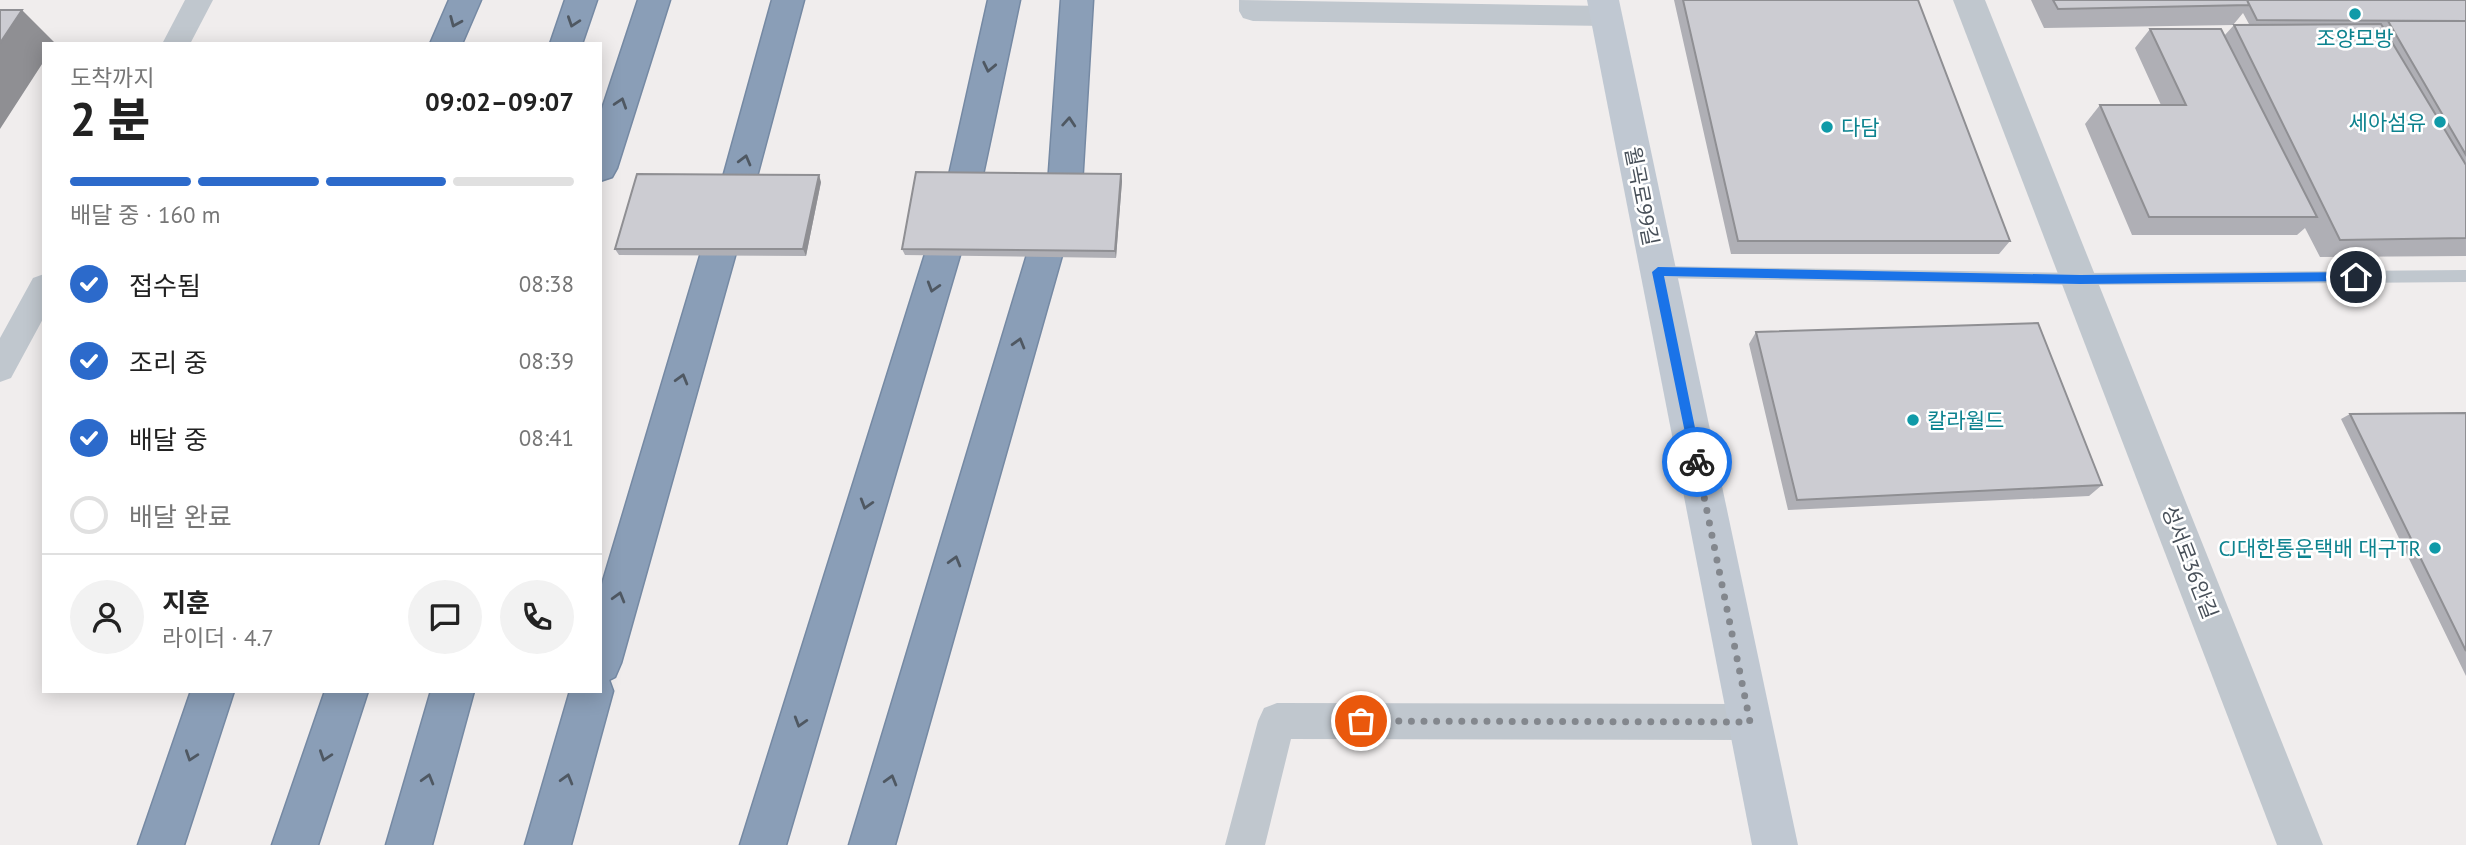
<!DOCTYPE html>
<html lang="ko">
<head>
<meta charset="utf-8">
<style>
  :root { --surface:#fff; --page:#f2f2f2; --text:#222; --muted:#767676; --line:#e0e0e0; --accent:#2c6acb }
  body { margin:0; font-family:"PT Sans","Noto Sans KR",sans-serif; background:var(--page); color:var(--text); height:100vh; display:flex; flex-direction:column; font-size:26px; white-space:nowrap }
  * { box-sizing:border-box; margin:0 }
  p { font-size:23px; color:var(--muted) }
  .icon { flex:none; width:38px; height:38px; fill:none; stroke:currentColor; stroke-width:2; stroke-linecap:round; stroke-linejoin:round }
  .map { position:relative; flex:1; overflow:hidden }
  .panel { position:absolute; left:42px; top:42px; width:560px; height:651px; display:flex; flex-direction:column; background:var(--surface); border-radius:0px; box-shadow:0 4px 18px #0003 }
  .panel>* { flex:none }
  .pin { position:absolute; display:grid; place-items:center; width:60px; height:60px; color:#fff; margin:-30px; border:4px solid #fff; border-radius:50%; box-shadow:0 2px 7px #0007 }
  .courier { position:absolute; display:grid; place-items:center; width:70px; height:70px; margin:-35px; border:5px solid #1a73e8; border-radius:50%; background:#fff; color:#222; box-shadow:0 2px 9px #0007 }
  .summary em { font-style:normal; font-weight:800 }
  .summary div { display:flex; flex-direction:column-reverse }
  .summary { display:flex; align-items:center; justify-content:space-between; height:119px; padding:0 28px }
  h1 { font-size:46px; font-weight:800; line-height:52px }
  .bar { display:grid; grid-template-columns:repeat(4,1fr); gap:10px 7px; align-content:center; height:84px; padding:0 28px }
  .bar i { height:9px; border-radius:5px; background:var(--line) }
  .bar .selected { background:var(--accent) }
  .bar p { grid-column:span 4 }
  .line { display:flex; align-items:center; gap:18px; padding:0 28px; border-top:2px solid var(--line) }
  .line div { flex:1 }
  .round { display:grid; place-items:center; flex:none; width:74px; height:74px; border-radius:37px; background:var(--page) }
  ol { padding:0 28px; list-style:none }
  li { display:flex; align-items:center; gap:21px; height:77px }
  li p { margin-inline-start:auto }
  li .icon { padding:7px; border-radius:50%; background:var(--accent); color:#fff; stroke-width:4 }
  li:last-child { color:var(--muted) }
  li i { width:38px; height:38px; border:4px solid var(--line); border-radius:50% }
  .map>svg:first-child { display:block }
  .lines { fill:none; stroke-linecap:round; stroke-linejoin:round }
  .motorway-casing { stroke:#7589a3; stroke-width:3 }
  .service { fill:#c0c7ce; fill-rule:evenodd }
  .minor { fill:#c0c7ce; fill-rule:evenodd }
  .tertiary { fill:#c0c7ce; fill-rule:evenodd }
  .secondary { fill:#c0c8d2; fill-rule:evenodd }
  .motorway { fill:#8a9eb7; fill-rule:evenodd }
  .wall { fill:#afafb5 }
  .shaded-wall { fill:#8f8f93 }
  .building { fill:#ccccd2; stroke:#8f8f93; stroke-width:2 }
  .oneway { stroke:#4f5862 }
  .route { fill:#1a73e8 }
  .done { stroke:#83878d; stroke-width:7; stroke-dasharray:0 12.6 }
  .culture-dot { fill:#0f9aa8; stroke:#fff; stroke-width:2.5 }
  .labels { text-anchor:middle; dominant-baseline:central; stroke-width:5; stroke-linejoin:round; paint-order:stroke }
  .culture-label { font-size:21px; fill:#0d838f; stroke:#fff; text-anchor:end }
  .street-label { font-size:21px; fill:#485059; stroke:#fff }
</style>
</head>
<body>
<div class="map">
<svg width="2466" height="845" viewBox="0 0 2466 845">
  <rect width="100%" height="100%" fill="#f0eded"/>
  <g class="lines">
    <!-- motorway casing -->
    <g class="motorway-casing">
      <path id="motorway" d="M 449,0 L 481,0 L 462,44 L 430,44 Z
        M 565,0 L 597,0 L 582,44 L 550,44 Z
        M 638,0 L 670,0 L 617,168 L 612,177 L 600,181 L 600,115 Z
        M 772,0 L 804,0 L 751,199 L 621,663 L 615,677 L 609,680 L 613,691 L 571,845 L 525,845 L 570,691 L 600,691 L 600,591 L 717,199 Z
        M 988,0 L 1020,0 L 981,184 L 786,845 L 740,845 L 947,184 Z
        M 1061,0 L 1093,0 L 1082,185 L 895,845 L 849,845 L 1048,185 Z
        M 191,691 L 234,691 L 184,845 L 138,845 Z
        M 325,691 L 368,691 L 318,845 L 272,845 Z
        M 431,691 L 474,691 L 432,845 L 386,845 Z"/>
    </g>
    <!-- service -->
    <path class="service" d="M 1658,266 L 2080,273 L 2466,270 L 2466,282 L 2080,285 L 1658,278 L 1651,272 Z"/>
    <!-- minor -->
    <path class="minor" d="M 185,0 L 213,0 L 190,44 L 162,44 Z
      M 1239,0 L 1606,6 L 1616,9 L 1620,16 L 1616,23 L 1606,26 L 1253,21 L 1243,18 L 1239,11 Z
      M 44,274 L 44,317 L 11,378 L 0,382 L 0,338 L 33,278 Z
      M 1277,703 L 1750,704 L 1763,709 L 1769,722 L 1763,735 L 1750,740 L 1291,739 L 1265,845 L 1225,845 L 1258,721 L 1264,708 Z"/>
    <!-- tertiary -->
    <path class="tertiary" d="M 1953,0 L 1985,0 L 2323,845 L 2277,845 Z"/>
    <!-- secondary -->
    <path class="secondary" d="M 1587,0 L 1619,0 L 1798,845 L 1752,845 Z"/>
    <!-- motorway -->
    <use href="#motorway" class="motorway"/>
  </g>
  <!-- wall -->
  <path class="wall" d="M 1674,0 L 1918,0 L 2010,241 L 1999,254 L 1731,254 Z
    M 2031,0 L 2466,0 L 2466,256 L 2320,257 L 2305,228 L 2297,235 L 2132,235 L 2085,124 L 2100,105 L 2161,105 L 2135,48 L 2150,29 L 2224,36 L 2234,25 L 2249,24 L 2243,13 L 2233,25 L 2044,28 Z
    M 1121,174 L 1122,181 L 1116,258 L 905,255 L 902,249 Z
    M 821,182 L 806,256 L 619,255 L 615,249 Z
    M 1756,332 L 2102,485 L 2089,496 L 1788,510 L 1749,344 Z
    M 2466,413 L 2466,676 L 2341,419 L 2350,414 Z"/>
  <!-- shaded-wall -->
  <path class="shaded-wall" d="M 22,10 L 55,43 L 55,44 L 44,44 L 44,61 L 0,129 L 0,43 Z
    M 1121,174 L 1122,181 L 1116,258 L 1115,251 Z
    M 819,175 L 821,182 L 806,256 L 803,249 Z"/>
  <!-- building -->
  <path class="building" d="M 1683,0 L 1918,0 L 2010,241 L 1738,241 Z
    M 2053,0 L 2247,0 L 2249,5 L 2058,9 Z
    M 2247,0 L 2466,0 L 2466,21 L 2257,20 Z
    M 0,10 L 22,10 L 0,43 Z
    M 2388,21 L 2466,21 L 2466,155 Z
    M 2381,24 L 2466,165 L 2466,238 L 2340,240 L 2234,25 Z
    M 2150,29 L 2221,29 L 2317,217 L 2149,217 L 2100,105 L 2186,105 Z
    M 916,172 L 1121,174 L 1115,251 L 902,249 Z
    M 637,174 L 819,175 L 803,249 L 615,249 Z
    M 2038,323 L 2102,485 L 1797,500 L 1756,332 Z
    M 2466,413 L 2466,651 L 2350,414 Z"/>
  <!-- one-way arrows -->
  <defs><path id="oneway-chevron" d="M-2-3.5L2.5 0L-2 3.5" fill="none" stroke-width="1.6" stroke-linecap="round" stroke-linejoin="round" transform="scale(1.75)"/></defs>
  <g class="oneway">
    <use href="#oneway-chevron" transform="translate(455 22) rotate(113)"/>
    <use href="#oneway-chevron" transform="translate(573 22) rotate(109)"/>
    <use href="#oneway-chevron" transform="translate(989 67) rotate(102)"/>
    <use href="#oneway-chevron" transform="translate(621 103) rotate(-72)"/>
    <use href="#oneway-chevron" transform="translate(1069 122) rotate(-86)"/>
    <use href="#oneway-chevron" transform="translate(745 160) rotate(-75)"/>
    <use href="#oneway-chevron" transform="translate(933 287) rotate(107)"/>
    <use href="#oneway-chevron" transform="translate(1019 343) rotate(-74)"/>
    <use href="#oneway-chevron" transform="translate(682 379) rotate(-74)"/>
    <use href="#oneway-chevron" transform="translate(866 504) rotate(107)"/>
    <use href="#oneway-chevron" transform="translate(955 561) rotate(-74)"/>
    <use href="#oneway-chevron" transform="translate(619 597) rotate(-74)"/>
    <use href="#oneway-chevron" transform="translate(800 722) rotate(107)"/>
    <use href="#oneway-chevron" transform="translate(191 756) rotate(109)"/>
    <use href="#oneway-chevron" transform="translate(325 756) rotate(109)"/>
    <use href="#oneway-chevron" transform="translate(428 779) rotate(-74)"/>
    <use href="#oneway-chevron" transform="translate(567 779) rotate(-74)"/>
    <use href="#oneway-chevron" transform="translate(891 780) rotate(-74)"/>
  </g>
  <!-- route -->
  <path class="route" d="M 1658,267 L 2080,275 L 2356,272 L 2361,277 L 2356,281 L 2080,284 L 1664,276 L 1702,462 L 1697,467 L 1691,462 L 1652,272 Z"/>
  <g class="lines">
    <!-- done -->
    <path class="done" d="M 1361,721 L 1750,722 L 1697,462"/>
  </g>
  <!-- markers -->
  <g class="culture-dot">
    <circle cx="2355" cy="14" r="7"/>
    <circle cx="2440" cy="122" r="7"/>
    <circle cx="1827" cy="127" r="7"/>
    <circle cx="1913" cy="420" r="7"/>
    <circle cx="2435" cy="548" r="7"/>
  </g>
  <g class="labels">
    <!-- culture labels -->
    <g class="culture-label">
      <text x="2355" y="38" text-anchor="middle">조양모방</text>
      <text x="2426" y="122">세아섬유</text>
      <text x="1841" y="127" text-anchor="start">다담</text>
      <text x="1927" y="420" text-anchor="start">칼라월드</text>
      <text x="2421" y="548">CJ대한통운택배 대구TR</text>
    </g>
    <!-- street labels -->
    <g class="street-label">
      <text transform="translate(1642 196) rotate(79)">월곡로99길</text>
      <text transform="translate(2190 562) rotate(69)">성서로36안길</text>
    </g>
  </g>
</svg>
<div class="pin" style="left:1361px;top:721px;background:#ea580c"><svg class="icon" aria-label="bag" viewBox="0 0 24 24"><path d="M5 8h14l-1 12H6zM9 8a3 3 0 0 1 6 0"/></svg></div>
<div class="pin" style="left:2356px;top:277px;background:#1f2937"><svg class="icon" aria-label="home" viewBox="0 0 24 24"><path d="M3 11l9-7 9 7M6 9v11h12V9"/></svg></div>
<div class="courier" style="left:1697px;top:462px"><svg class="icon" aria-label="bike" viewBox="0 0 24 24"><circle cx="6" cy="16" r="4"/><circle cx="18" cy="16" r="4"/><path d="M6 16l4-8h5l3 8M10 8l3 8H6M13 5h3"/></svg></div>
<section class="panel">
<div class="summary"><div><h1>2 분</h1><p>도착까지</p></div><em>09:02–09:07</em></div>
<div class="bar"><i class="selected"></i><i class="selected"></i><i class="selected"></i><i></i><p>배달 중 · 160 m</p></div>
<ol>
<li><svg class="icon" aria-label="check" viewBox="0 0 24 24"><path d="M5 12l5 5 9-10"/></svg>접수됨<p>08:38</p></li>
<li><svg class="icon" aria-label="check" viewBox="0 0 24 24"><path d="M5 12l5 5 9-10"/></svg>조리 중<p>08:39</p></li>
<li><svg class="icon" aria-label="check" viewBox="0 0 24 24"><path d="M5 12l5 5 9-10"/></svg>배달 중<p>08:41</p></li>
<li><i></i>배달 완료</li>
</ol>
<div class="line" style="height:126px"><a class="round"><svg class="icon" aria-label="person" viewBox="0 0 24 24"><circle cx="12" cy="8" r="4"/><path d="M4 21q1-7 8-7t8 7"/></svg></a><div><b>지훈</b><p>라이더 · 4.7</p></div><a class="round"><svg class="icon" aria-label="chat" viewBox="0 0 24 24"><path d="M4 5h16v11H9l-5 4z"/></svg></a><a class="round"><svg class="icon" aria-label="phone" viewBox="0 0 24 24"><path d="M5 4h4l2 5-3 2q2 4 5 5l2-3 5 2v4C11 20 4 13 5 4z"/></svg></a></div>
</section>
</div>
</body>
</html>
